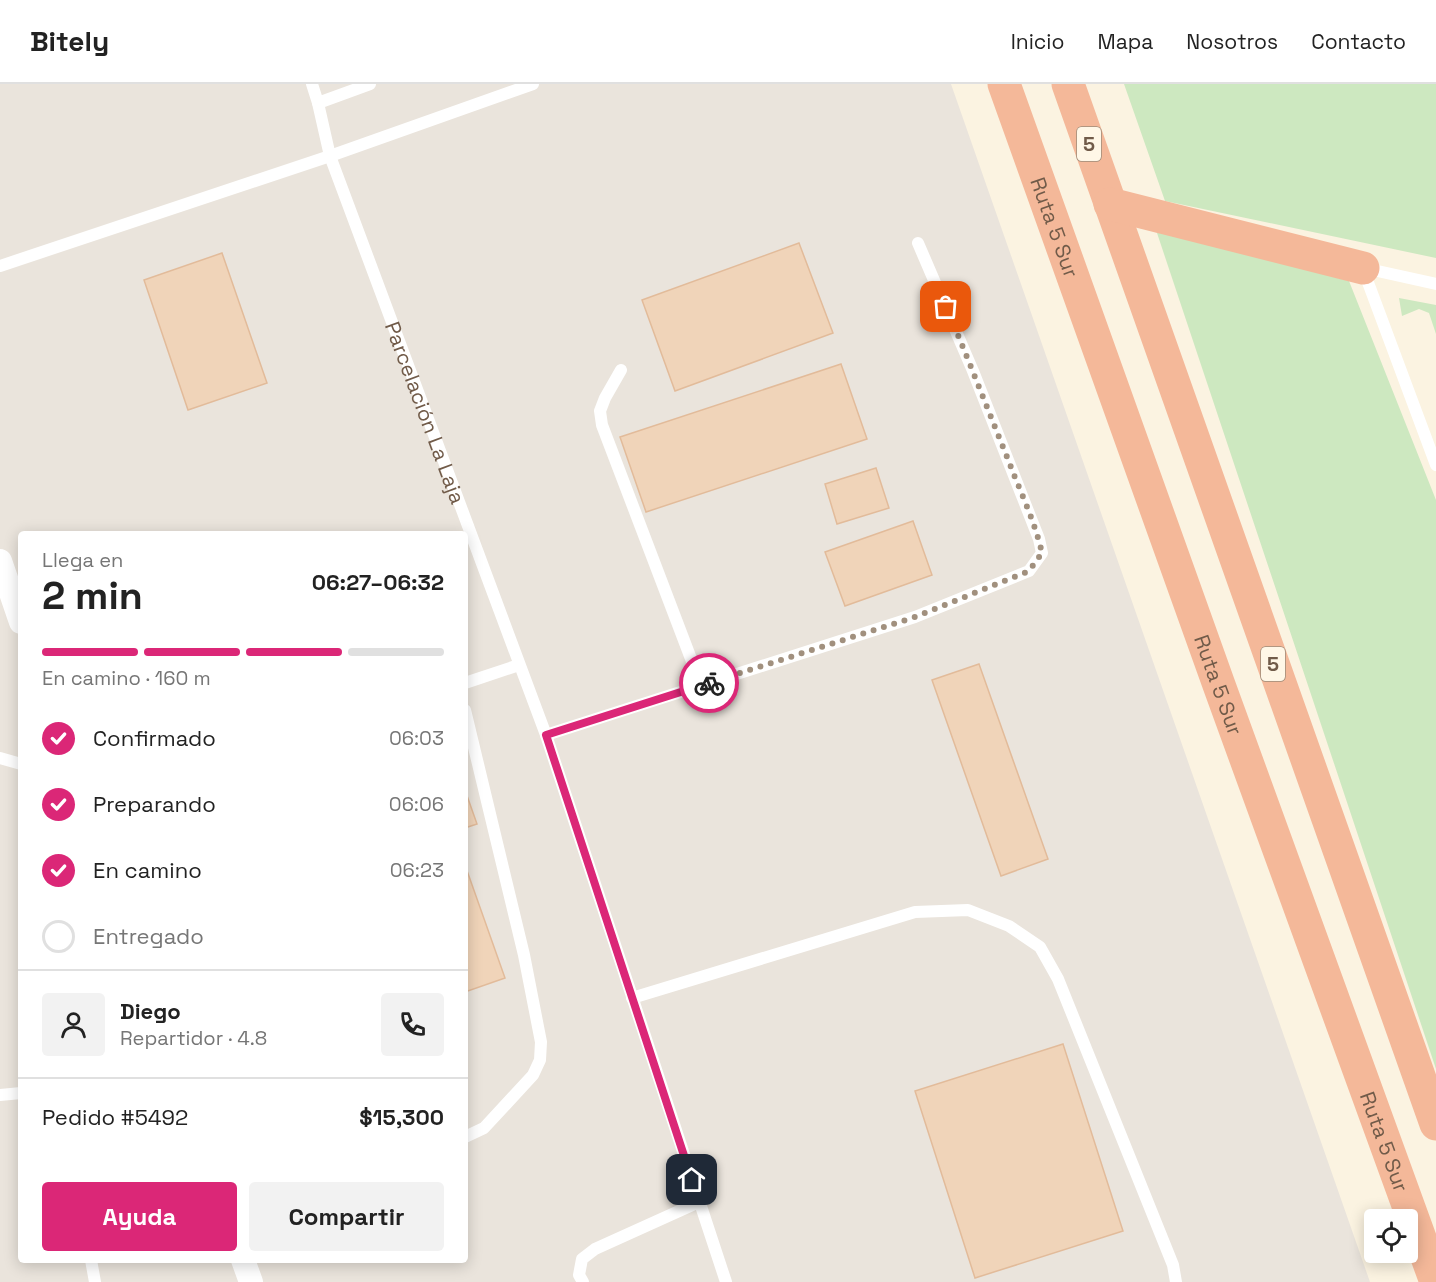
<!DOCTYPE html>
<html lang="es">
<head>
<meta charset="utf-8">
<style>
  :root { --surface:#fff; --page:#f2f2f2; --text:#222; --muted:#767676; --line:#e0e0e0; --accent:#db2777 }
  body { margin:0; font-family:"Space Grotesk",sans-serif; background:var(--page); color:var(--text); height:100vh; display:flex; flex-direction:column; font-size:22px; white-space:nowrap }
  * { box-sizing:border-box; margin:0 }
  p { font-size:20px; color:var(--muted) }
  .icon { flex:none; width:33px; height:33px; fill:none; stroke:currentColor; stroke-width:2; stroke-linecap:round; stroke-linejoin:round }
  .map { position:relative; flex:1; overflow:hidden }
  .details { position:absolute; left:18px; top:447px; width:450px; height:732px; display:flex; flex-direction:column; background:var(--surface); border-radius:6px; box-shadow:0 3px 15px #0003 }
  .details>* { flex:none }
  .buttons { position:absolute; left:1364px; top:1125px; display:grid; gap:12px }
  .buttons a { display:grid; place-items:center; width:54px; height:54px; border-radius:6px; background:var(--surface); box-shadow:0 3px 15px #0003; font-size:30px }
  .pin { position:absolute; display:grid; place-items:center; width:51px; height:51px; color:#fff; margin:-26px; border-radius:12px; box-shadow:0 3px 9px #0006 }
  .courier { position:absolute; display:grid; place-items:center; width:60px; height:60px; margin:-30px; border:4px solid #db2777; border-radius:50%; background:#fff; color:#222; box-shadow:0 2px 8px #0007 }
  .headline em { font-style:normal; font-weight:700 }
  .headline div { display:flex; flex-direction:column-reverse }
  .headline { display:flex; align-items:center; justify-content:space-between; height:102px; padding:0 24px }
  h1 { font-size:39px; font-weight:700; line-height:45px }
  .bar { display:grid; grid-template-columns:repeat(4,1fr); gap:9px 6px; align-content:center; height:72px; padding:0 24px }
  .bar i { height:8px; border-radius:4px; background:var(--line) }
  .bar .current { background:var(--accent) }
  .bar p { grid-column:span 4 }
  .line { display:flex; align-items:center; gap:15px; padding:0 24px; border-top:2px solid var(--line) }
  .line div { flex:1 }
  .round { display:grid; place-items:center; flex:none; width:63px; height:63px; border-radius:6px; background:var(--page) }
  ol { padding:0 24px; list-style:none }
  li { display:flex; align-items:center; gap:18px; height:66px }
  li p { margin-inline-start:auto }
  li .icon { padding:6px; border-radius:50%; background:var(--accent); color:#fff; stroke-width:4 }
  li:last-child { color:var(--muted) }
  li i { width:33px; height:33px; border:3px solid var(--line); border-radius:50% }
  .primary-button { display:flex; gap:12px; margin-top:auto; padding:12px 24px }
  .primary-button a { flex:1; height:69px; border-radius:6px; background:var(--accent); color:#fff; font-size:24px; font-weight:700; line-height:69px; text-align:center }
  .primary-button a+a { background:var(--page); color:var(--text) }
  header { display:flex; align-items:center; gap:36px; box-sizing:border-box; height:84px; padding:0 30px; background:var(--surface); border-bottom:2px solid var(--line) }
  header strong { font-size:28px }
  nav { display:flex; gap:33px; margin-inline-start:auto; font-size:21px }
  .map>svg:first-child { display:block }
  .industrial { fill:#eae4dc; fill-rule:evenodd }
  .green { fill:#cde8c0 }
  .building { fill:#f0d4b9; stroke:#e2bb9a; stroke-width:1.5 }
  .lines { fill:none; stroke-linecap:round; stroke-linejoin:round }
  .lane { stroke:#fff; stroke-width:12 }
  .street { stroke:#fff; stroke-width:24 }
  .highway { stroke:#f4b899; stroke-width:33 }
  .done { stroke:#a1907e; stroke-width:6; stroke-dasharray:0 10.8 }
  .route { stroke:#db2777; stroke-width:8 }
  .labels { text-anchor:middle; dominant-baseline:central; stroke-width:6; stroke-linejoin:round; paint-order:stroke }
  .shield { fill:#fff7e7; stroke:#9c8a78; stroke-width:1.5 }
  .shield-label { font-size:20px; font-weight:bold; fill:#715b49 }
  .street-label { font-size:21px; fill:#715b49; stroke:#fff7e7 }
</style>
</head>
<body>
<header>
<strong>Bitely</strong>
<nav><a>Inicio</a><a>Mapa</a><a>Nosotros</a><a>Contacto</a></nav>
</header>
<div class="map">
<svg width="1436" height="1198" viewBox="0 0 1436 1198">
  <rect width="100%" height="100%" fill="#fbf3e1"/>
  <!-- industrial -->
  <path class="industrial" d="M 0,0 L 951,0 L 1370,1198 L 0,1198 ZM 21,450 L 465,450 L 465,1176 L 21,1176 Z"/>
  <!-- green -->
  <path class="green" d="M 1124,0 L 1436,0 L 1436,174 L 1165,117 Z
    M 1156,146 L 1349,197 L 1436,416 L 1436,985 Z
    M 1399,214 L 1436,221 L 1436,250 L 1429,229 L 1419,225 L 1402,232 Z"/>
  <!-- building -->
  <path class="building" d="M 799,159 L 833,249 L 675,307 L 642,216 Z
    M 222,169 L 267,299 L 188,326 L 144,196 Z
    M 841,280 L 867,355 L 646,428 L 620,353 Z
    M 876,384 L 889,424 L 837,440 L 825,400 Z
    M 913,437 L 932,491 L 845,522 L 825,468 Z
    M 979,580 L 1048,775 L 1001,792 L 932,596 Z
    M 465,706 L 477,740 L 465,744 Z
    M 465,781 L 505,894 L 465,908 Z
    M 1063,960 L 1123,1147 L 975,1194 L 915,1007 Z"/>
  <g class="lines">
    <!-- lane -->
    <g class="lane">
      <path id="s1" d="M 312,0 L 318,19 L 330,72 L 546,651 L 726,1198"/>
      <path d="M 318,19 L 370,0"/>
      <path d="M 0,182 L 330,72 L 533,0"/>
      <path d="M 1364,184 L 1436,200"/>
      <path d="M 1363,185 L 1436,381"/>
      <path d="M 621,286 L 605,314 L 600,327 L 602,341 L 701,601"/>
      <path d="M 465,599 L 519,581"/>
      <path d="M 465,626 L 524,871 L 541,958 L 540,976 L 533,991 L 484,1044 L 465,1053"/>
      <path d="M 546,651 L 915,533 L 1029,487 L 1042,469 L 1039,455 L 973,287 L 918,159"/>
      <path d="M 0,674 L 21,680"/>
      <path d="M 632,914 L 915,828 L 968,826 L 1009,842 L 1040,863 L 1058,895 L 1173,1181 L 1176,1198"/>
      <path d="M 0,1011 L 21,1009"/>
      <path d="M 91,1176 L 95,1198"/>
      <path d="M 583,1198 L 579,1191 L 582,1175 L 595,1165 L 699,1118"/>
    </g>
    <!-- street -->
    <path class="street" d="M 0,477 L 21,538
      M 243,1176 L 251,1198"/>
    <!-- highway -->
    <g class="highway">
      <path id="s2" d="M 1004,0 L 1219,601 L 1436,1198"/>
      <path d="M 1068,0 L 1436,1040"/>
      <path d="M 1110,120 L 1363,184"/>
    </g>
  </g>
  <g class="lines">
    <!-- done -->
    <path class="done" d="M 709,599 L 915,533 L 1029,487 L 1042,469 C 1035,438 1020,407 1009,378 C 988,326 968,274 946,223"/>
    <!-- route -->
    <path class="route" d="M 692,1096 L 546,651 L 709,599"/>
  </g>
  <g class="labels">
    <!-- shield labels -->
    <g class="shield">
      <rect x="1077" y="43" width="24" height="34" rx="4.5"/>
      <rect x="1261" y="563" width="24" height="34" rx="4.5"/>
    </g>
    <g class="shield-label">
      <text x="1089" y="60">5</text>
      <text x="1273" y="580">5</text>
    </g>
    <!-- street labels -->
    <g class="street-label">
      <text stroke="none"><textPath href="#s2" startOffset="152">Ruta 5 Sur</textPath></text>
      <text stroke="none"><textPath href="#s1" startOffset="348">Parcelación La Laja</textPath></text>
      <text stroke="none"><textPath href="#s2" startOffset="638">Ruta 5 Sur</textPath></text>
      <text stroke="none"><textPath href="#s2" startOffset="1124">Ruta 5 Sur</textPath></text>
    </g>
  </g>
</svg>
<div class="buttons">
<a><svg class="icon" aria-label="locate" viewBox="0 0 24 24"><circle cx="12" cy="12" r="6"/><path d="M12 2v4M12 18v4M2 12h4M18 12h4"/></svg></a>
</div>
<div class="pin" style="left:946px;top:223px;background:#ea580c"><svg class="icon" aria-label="bag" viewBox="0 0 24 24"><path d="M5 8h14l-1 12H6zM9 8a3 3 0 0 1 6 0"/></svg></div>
<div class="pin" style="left:692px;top:1096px;background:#1f2937"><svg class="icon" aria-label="home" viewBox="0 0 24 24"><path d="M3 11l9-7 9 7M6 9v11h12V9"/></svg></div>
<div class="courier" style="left:709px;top:599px"><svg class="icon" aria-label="bike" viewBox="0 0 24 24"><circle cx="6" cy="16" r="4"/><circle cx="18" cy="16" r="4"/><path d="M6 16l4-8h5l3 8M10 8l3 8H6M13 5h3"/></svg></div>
<section class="details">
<div class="headline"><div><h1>2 min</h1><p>Llega en</p></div><em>06:27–06:32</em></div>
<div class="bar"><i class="current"></i><i class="current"></i><i class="current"></i><i></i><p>En camino · 160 m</p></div>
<ol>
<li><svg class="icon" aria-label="check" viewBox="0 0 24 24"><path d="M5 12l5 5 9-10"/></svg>Confirmado<p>06:03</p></li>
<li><svg class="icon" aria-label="check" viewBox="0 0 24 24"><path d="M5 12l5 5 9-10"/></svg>Preparando<p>06:06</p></li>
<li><svg class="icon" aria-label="check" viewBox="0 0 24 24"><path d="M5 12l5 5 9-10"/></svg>En camino<p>06:23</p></li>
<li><i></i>Entregado</li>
</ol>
<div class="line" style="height:108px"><a class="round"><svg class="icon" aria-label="person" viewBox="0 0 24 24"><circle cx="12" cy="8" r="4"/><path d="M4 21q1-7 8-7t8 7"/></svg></a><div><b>Diego</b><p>Repartidor · 4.8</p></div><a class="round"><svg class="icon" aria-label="phone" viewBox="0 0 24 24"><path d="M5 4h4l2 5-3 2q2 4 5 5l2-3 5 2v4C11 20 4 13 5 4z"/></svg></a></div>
<div class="line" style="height:78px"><div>Pedido #5492</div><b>$15,300</b></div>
<div class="primary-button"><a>Ayuda</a><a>Compartir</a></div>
</section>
</div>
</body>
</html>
